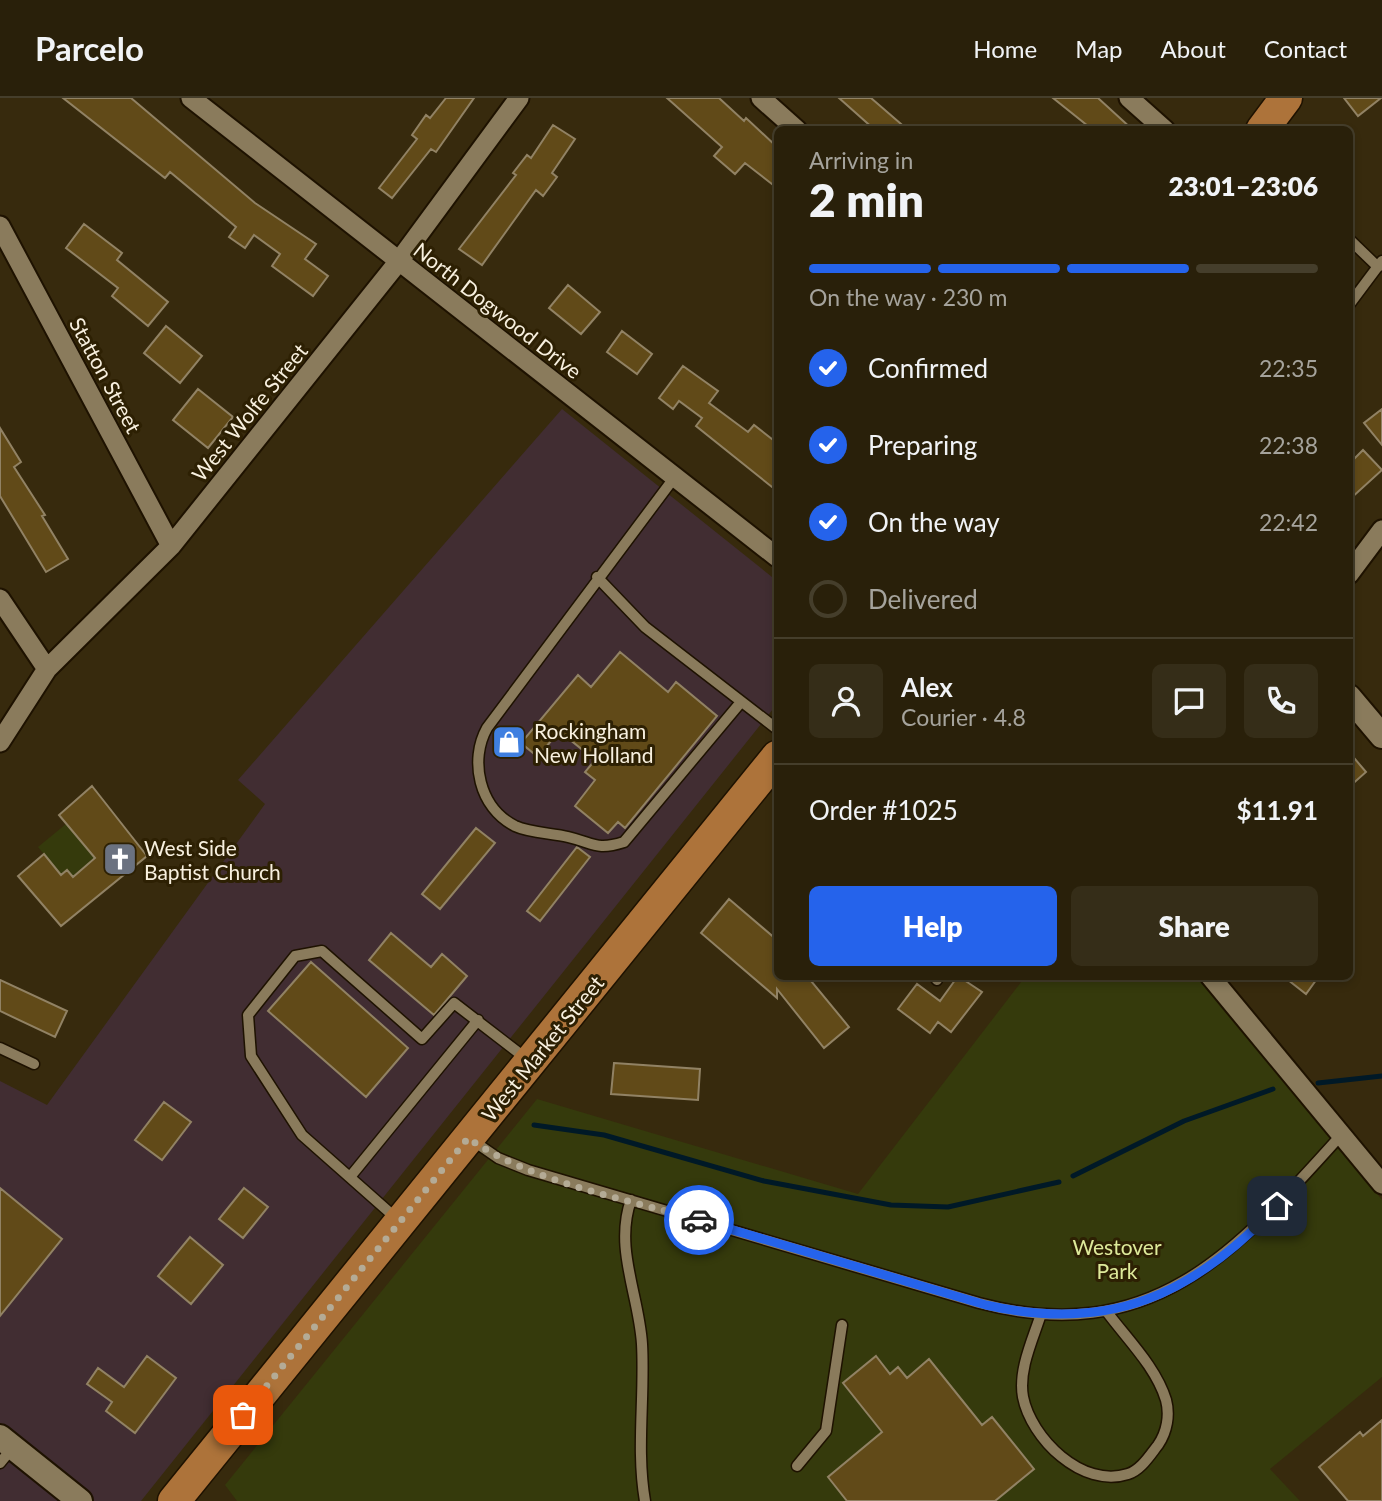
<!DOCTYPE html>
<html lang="en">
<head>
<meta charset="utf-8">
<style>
  :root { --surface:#29200a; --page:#352d18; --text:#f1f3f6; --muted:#a5a39c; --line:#453e2b; --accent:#2563eb }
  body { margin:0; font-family:Lato,sans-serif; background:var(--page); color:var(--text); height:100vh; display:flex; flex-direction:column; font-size:26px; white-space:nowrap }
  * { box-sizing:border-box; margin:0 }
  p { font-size:23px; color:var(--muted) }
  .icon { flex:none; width:38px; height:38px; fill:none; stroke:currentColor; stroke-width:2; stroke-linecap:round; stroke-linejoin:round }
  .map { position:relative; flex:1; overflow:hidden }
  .drawer { position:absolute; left:774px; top:28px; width:579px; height:854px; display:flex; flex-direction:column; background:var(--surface); border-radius:10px; box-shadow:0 4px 10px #0003,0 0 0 2px var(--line) }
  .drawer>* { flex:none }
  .pin { position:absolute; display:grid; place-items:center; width:60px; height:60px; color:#fff; margin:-30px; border-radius:14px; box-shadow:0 4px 10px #0006 }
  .courier { position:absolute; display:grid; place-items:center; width:70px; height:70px; margin:-35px; border:5px solid #2563eb; border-radius:50%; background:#fff; color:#222; box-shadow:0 2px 9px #0007 }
  .head em { font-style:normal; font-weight:800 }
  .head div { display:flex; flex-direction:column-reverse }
  .head { display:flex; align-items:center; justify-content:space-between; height:119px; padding:0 35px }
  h1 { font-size:46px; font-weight:800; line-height:52px }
  .bar { display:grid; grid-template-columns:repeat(4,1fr); gap:10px 7px; align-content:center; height:84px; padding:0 35px }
  .bar i { height:9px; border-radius:5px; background:var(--line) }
  .bar .current { background:var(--accent) }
  .bar p { grid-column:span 4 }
  .line { display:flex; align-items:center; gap:18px; padding:0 35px; border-top:2px solid var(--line) }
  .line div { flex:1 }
  .round { display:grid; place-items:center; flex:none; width:74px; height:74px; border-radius:10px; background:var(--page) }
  ol { padding:0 35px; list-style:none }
  li { display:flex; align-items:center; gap:21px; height:77px }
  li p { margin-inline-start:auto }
  li .icon { padding:7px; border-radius:50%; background:var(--accent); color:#fff; stroke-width:4 }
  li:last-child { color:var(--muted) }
  li i { width:38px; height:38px; border:4px solid var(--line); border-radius:50% }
  .cta { display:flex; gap:14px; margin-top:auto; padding:14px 35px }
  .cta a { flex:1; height:80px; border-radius:10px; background:var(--accent); color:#fff; font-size:28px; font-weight:800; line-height:80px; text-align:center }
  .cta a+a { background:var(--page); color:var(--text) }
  header { display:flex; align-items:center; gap:42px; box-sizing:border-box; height:98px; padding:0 35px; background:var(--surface); border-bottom:2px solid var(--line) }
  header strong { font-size:33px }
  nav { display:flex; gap:38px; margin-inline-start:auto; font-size:24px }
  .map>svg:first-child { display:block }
  .commercial { fill:#412d32 }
  .green { fill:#353a0c }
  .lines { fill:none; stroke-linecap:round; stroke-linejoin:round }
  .stream { stroke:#001927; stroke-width:5 }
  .building { fill:#614a18; stroke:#918264; stroke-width:2 }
  .service-casing { stroke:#1e1200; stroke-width:13 }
  .minor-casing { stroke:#1e1200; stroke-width:23 }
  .tertiary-casing { stroke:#1e1200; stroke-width:28 }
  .primary-casing { stroke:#1e1200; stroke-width:35 }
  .service { stroke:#8a7b5c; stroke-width:10 }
  .minor { stroke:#8a7b5c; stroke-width:19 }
  .tertiary { stroke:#8a7b5c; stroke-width:24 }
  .primary { stroke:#ad733a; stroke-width:32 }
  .done { stroke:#b4ab96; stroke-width:7; stroke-dasharray:0 12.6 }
  .route { stroke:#2563eb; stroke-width:9 }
  .labels { text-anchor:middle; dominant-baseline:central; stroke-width:6; stroke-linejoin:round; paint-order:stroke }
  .street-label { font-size:21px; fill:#f8f0df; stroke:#2d2003 }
  .poi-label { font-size:21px; fill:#f8f0df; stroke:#2d2003; text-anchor:start }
  .park-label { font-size:21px; fill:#deea9a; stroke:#2d2003 }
</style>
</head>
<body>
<header>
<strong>Parcelo</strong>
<nav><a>Home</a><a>Map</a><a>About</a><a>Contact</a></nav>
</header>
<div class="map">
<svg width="1382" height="1403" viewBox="0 0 1382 1403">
  <rect width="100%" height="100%" fill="#372a0d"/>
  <!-- commercial -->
  <path class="commercial" d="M 562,311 L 777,483 L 777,606 L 141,1403 L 0,1403 L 0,983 L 47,1007 L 265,706 L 238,682 Z"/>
  <!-- green -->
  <path class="green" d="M 66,726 L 99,765 L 86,768 L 73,779 L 67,773 L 61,777 L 38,749 Z
    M 1025,879 L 1205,879 L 1382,1102 L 1382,1279 L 1270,1371 L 1300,1403 L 237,1403 L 225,1387 L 537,1001 L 858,1096 Z"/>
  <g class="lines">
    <!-- stream -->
    <path class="stream" d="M 1318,985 L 1382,978
      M 534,1027 L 604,1037 L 764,1083 L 891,1107 L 948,1109 L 1059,1084
      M 1073,1078 L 1184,1023 L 1273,991"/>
  </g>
  <!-- building -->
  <path class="building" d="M 63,0 L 131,0 L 255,105 L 316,146 L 305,161 L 328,178 L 313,198 L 272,168 L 280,156 L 254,137 L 245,150 L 229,139 L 236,129 L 170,74 L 165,80 Z
    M 446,0 L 474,0 L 436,54 L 431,51 L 392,100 L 379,90 L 417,41 L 412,37 L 426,17 L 430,20 Z
    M 667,0 L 719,0 L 744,23 L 746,20 L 777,49 L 777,90 L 745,65 L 735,76 L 714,58 L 722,49 Z
    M 839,0 L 871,0 L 908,32 L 875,32 Z
    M 1053,0 L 1098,0 L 1133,32 L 1093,32 Z
    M 1344,0 L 1381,0 L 1358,18 Z
    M 553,27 L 575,41 L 552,75 L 557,79 L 543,98 L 536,92 L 482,167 L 459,151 L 516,77 L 513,75 L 527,57 L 531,60 Z
    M 84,126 L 122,155 L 117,162 L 168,204 L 148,228 L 112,198 L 118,190 L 66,150 Z
    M 568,187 L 600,214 L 581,236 L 549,210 Z
    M 166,228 L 202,258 L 180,285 L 144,255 Z
    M 622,233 L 652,256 L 637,276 L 607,254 Z
    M 683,268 L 718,293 L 709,305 L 748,334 L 754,327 L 777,345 L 777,393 L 696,328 L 702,320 L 679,303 L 673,311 L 659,300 Z
    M 198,291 L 233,319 L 208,350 L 173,322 Z
    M 1382,311 L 1382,347 L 1364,325 Z
    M 0,330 L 21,364 L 14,369 L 45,417 L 42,418 L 68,461 L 46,474 L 0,398 Z
    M 1363,352 L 1382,372 L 1349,402 L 1349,366 Z
    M 620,554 L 668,594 L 676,584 L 717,618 L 625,730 L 618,724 L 608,735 L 575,708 L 595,682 L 585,674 L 595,662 L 559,633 L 538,659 L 521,645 L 578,577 L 591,589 Z
    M 1349,654 L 1366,674 L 1349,689 Z
    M 92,688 L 147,758 L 61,828 L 18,778 L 44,756 L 61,777 L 67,772 L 73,779 L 95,760 L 59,717 Z
    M 476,730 L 495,745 L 440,811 L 422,796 Z
    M 577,749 L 590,759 L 540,823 L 527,813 Z
    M 729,801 L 777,842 L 777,878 L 807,878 L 849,929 L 824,950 L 777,891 L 777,900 L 701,835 Z
    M 391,835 L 431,869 L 442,856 L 467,878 L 434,917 L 369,862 Z
    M 311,864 L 408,950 L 366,999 L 268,913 Z
    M 958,878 L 982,894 L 951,934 L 938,924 L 930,935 L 898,911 L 917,886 L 940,903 Z
    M 1283,878 L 1319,878 L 1306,896 Z
    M 0,882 L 67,913 L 55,939 L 0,913 Z
    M 614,965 L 700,971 L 698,1002 L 611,996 Z
    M 164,1004 L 191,1024 L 162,1062 L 135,1042 Z
    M 0,1090 L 62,1141 L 0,1218 Z
    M 244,1090 L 268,1109 L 243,1140 L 219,1121 Z
    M 190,1139 L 223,1167 L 191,1206 L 158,1178 Z
    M 147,1258 L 176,1280 L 135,1335 L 106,1313 L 112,1304 L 87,1286 L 98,1270 L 124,1289 Z
    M 876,1258 L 890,1276 L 898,1269 L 907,1280 L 929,1261 L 982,1327 L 992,1319 L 1034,1371 L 995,1403 L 847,1403 L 828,1379 L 882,1334 L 843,1285 Z
    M 1382,1322 L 1382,1403 L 1348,1403 L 1319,1369 L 1360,1334 L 1363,1338 Z"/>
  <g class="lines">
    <!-- service casing -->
    <g class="service-casing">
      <path id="service" d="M 1349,141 L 1378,169
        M 1349,207 L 1382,163
        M 674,380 L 487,630 C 469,662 479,710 515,728 C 530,735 552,735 568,739 C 594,745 596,753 624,744 L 741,604
        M 597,479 L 645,529 L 777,631
        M 934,878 L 937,882
        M 0,950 L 34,966
        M 472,1042 L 498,1060 L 528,1072 L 979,1205 C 1152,1251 1236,1154 1342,1036
        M 350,1079 L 478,922
        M 631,1102 C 614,1150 639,1197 642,1246 C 645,1299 636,1351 645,1403
        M 397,1121 L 302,1037 L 251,958 L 248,917 L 295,858 L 322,853 L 422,941 L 454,905 L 528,962
        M 1041,1216 C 1033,1241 1018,1272 1023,1299 C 1031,1340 1082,1391 1128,1376 C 1141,1372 1150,1357 1158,1347 C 1167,1334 1170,1317 1166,1302 C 1156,1269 1127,1241 1107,1214
        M 0,1365 L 13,1349
        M 797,1368 L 826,1333 L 842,1227"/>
    </g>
    <!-- minor casing -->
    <g class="minor-casing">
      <path id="minor" d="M 191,0 L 777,459
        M 761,0 L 797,32
        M 1129,0 L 1165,32
        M 0,128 L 171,448
        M 1349,476 L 1382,432
        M 0,501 L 47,571
        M 0,644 L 47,571 L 171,448 L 399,163 L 519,0
        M 1210,878 L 1382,1086"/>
    </g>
    <!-- tertiary casing -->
    <g class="tertiary-casing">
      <path id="tertiary" d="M 1349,599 L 1382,638
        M 0,1339 L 80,1403"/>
    </g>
    <!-- primary casing -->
    <g class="primary-casing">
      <path id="primary" d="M 1262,32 L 1286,0
        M 174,1403 L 777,659"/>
    </g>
    <!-- service -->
    <use href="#service" class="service"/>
    <!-- minor -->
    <use href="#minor" class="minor"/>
    <!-- tertiary -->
    <use href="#tertiary" class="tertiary"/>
    <!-- primary -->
    <use href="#primary" class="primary"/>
  </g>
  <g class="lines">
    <!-- done -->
    <path class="done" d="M 243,1317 L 468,1040 C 530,1084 626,1101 699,1122"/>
    <!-- route -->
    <path class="route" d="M 699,1122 L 986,1207 C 1109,1235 1192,1198 1277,1108"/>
  </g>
  <!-- icons -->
  <defs>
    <g id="shop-square" transform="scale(1.75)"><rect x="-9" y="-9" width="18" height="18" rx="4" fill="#3f7fe0" stroke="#2d2003"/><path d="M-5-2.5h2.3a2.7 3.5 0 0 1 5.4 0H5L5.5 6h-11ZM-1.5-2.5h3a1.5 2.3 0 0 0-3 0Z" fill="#fff"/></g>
    <g id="church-square" transform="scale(1.75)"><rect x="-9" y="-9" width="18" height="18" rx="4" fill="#6b7280" stroke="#2d2003"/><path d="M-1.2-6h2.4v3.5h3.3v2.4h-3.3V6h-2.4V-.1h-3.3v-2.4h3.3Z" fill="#fff"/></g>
  </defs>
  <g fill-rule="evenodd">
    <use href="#shop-square" x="509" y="644"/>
    <use href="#church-square" x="120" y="761"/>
  </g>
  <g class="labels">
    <!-- street labels -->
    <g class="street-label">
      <text transform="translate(498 212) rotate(38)">North Dogwood Drive</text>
      <text transform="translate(106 277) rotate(62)">Statton Street</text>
      <text transform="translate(249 314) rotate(-51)">West Wolfe Street</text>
      <text transform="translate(542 950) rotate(-51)">West Market Street</text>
    </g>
    <!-- poi labels -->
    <g class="poi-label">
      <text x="534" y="632">Rockingham<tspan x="534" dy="24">New Holland</tspan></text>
      <text x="144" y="749">West Side<tspan x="144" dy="24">Baptist Church</tspan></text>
    </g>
    <!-- park labels -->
    <g class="park-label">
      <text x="1117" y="1148">Westover<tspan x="1117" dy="24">Park</tspan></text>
    </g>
  </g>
</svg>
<div class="pin" style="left:243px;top:1317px;background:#ea580c"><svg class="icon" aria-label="bag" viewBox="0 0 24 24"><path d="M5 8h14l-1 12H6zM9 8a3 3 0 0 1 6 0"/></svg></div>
<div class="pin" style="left:1277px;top:1108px;background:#1f2937"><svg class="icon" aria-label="home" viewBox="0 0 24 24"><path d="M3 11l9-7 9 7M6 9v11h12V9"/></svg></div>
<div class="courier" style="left:699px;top:1122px"><svg class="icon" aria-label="car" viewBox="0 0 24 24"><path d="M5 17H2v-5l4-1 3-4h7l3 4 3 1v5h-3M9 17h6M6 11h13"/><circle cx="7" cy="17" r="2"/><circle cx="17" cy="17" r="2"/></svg></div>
<section class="drawer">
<div class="head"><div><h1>2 min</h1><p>Arriving in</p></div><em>23:01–23:06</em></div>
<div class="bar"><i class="current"></i><i class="current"></i><i class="current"></i><i></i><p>On the way · 230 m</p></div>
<ol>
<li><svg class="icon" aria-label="check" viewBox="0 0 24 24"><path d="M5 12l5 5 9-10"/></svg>Confirmed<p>22:35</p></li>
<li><svg class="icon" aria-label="check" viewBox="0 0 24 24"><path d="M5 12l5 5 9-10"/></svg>Preparing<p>22:38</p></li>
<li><svg class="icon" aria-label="check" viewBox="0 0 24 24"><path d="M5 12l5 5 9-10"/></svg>On the way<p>22:42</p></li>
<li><i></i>Delivered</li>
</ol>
<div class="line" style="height:126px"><a class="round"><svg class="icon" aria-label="person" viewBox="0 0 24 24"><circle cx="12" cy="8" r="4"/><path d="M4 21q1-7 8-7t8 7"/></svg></a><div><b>Alex</b><p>Courier · 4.8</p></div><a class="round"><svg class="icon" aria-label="chat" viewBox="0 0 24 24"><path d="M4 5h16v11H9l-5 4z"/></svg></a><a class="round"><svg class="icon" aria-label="phone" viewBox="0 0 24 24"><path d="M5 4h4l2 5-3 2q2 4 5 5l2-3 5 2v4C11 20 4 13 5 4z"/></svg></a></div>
<div class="line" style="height:91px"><div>Order #1025</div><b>$11.91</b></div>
<div class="cta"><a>Help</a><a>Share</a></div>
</section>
</div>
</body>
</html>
